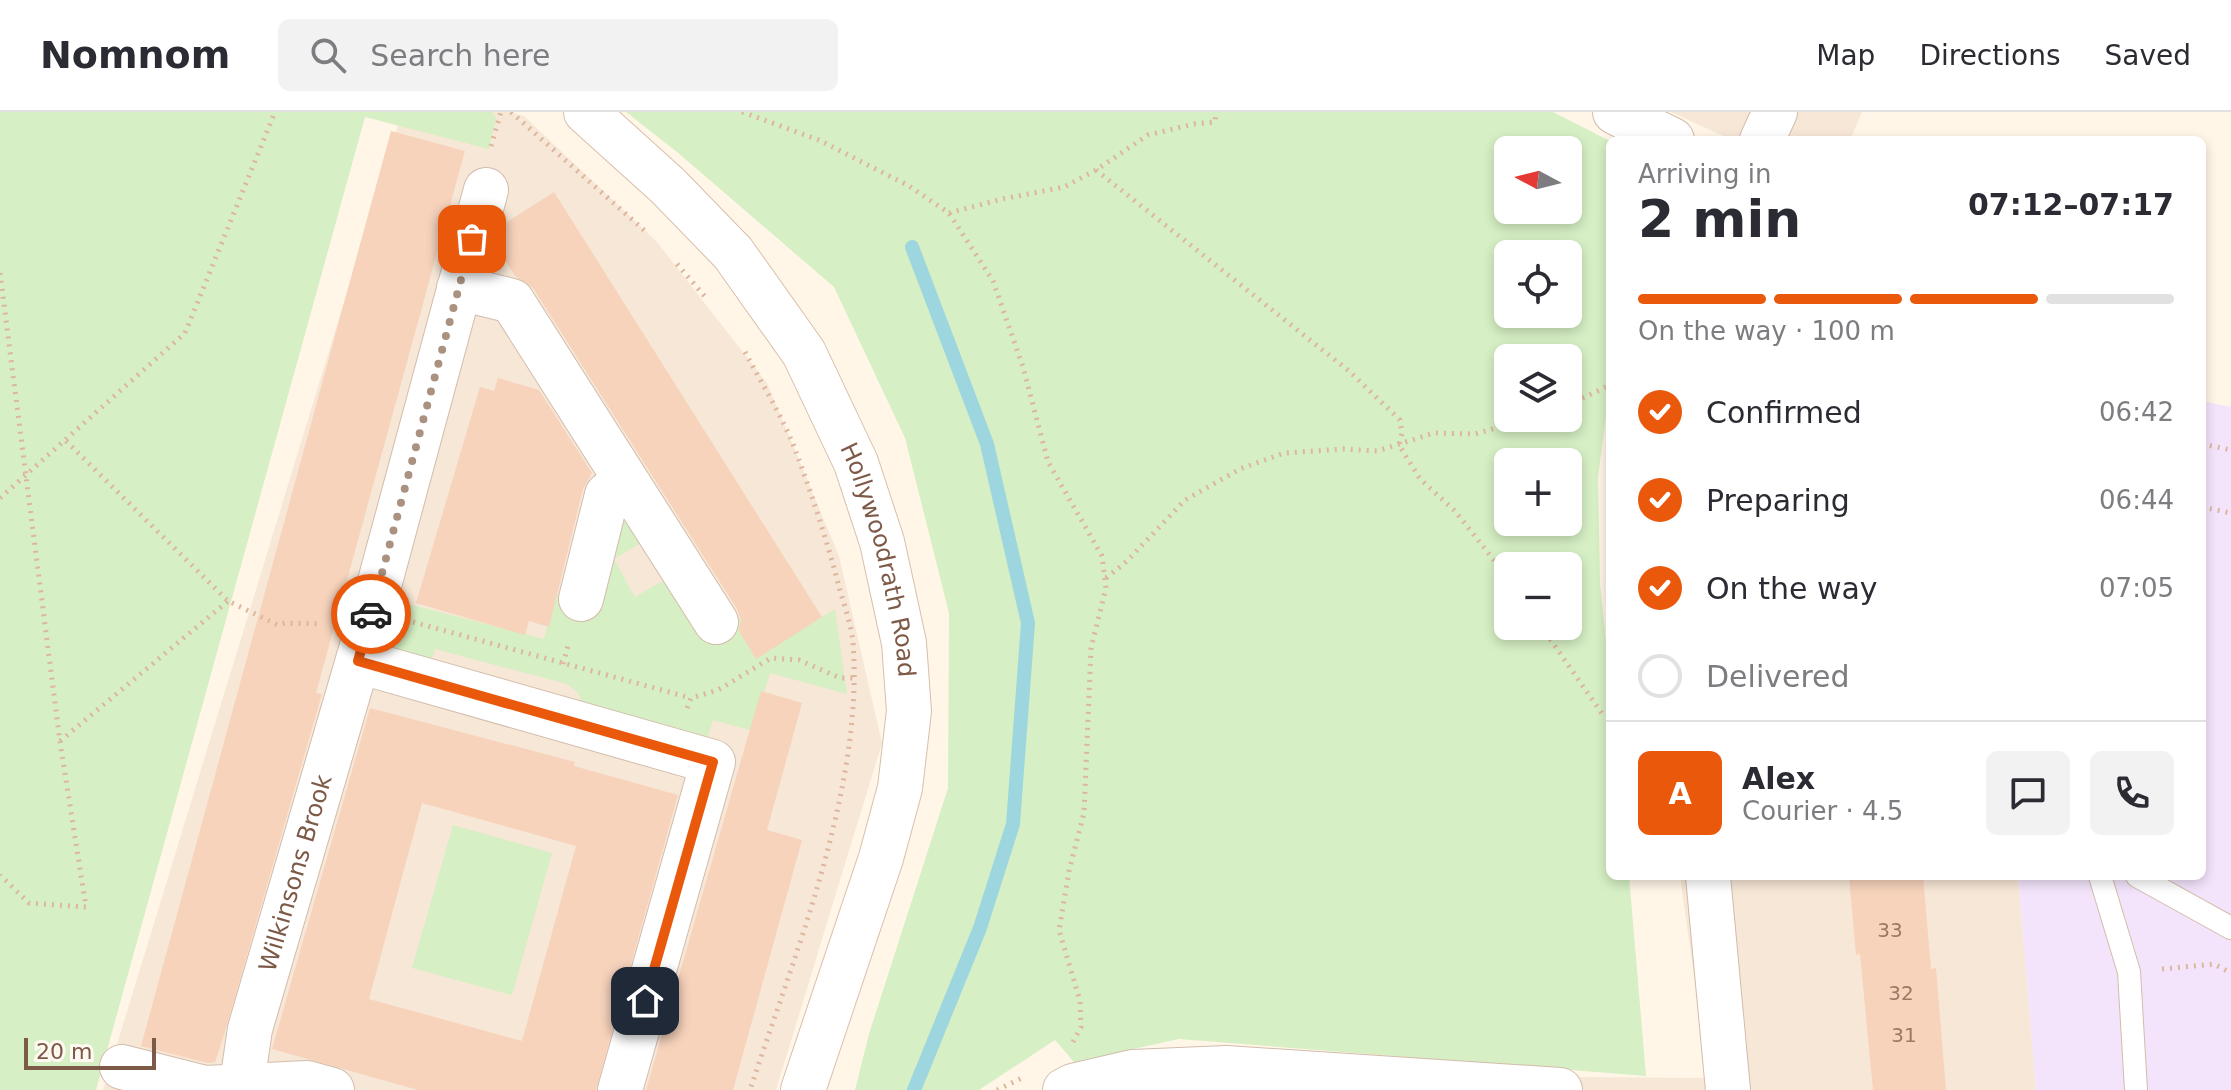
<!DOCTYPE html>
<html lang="en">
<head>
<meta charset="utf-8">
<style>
  :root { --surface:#fff; --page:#f2f2f3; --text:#2b2b33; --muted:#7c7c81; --line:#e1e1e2; --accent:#ea580c }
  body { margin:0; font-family:"DejaVu Sans",sans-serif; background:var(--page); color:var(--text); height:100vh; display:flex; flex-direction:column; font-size:30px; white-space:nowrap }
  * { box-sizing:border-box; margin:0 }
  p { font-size:26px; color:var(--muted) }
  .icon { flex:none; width:44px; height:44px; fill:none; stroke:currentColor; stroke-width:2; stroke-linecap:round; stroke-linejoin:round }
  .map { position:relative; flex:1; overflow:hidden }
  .side { position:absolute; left:1606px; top:24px; width:600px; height:744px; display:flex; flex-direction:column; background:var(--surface); border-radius:12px; box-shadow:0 4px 12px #0003 }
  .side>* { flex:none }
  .needle { width:52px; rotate:277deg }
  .controls { position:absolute; left:1494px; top:24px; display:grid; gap:16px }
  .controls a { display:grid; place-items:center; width:88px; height:88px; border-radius:12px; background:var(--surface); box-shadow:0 4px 12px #0003; font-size:40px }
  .scale { position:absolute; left:24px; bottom:20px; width:132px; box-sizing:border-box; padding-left:8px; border:4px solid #7d5a48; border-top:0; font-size:22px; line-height:28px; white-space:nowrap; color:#7d5a48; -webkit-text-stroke:6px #fff9f1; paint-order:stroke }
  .pin { position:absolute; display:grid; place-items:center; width:68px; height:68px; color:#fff; margin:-34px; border-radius:16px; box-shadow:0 4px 12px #0006 }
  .courier { position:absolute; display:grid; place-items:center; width:80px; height:80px; margin:-40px; border:6px solid #ea580c; border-radius:50%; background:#fff; color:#222; box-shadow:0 2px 10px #0007 }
  .summary em { font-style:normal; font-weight:700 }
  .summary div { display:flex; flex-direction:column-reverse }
  .summary { display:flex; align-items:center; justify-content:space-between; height:136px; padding:0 32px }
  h1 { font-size:52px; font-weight:700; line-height:60px }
  .bar { display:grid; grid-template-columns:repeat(4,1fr); gap:12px 8px; align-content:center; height:96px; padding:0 32px }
  .bar i { height:10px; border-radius:6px; background:var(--line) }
  .bar .active { background:var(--accent) }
  .bar p { grid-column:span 4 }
  .line { display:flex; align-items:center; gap:20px; padding:0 32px; border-top:2px solid var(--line) }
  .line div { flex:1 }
  .round { display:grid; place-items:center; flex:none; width:84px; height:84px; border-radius:12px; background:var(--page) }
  ol { padding:0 32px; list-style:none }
  li { display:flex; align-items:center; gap:24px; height:88px }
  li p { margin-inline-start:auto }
  li .icon { padding:8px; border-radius:50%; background:var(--accent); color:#fff; stroke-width:4 }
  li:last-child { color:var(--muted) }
  li i { width:44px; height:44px; border:4px solid var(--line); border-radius:50% }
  header { display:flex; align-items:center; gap:48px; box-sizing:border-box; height:112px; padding:0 40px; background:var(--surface); border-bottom:2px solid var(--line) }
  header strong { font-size:38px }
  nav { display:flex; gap:44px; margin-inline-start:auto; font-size:28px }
  .search { width:560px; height:72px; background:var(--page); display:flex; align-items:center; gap:20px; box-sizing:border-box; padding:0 28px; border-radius:12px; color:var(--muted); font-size:30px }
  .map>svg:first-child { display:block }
  .residential { fill:#f7e7d6 }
  .education { fill:#f3e4fb }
  .green { fill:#d6efc4; fill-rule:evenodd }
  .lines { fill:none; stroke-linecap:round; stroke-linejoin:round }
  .stream { stroke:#9ed6df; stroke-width:14 }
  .building { fill:#f7d3bc; fill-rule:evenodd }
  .lane-casing { stroke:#d3bcac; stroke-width:24 }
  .street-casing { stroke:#d3bcac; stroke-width:46 }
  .secondary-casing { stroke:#d9bfab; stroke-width:46 }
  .path { stroke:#ddb69e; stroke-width:5; stroke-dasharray:2 6; stroke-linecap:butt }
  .lane { stroke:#fff; stroke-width:22 }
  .street { stroke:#fff; stroke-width:44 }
  .secondary { stroke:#fff; stroke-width:44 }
  .done { stroke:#aa9180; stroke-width:8; stroke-dasharray:0 14.4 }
  .route { stroke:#ea580c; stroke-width:10 }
  .labels { text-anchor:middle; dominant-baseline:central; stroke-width:7; stroke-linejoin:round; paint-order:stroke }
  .number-label { font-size:20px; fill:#9c7865 }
  .street-label { font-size:24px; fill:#7d5a48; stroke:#fff9f1 }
</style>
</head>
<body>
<header>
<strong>Nomnom</strong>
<div class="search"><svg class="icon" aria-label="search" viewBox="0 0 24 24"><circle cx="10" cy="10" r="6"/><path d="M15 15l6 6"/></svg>Search here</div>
<nav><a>Map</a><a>Directions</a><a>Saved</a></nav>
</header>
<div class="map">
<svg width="2231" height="978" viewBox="0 0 2231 978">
  <rect width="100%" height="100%" fill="#fff6e8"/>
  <!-- residential -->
  <path class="residential" d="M 402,0 L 509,0 L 524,4 L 657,130 L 767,271 L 839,444 L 882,631 L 776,978 L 103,978 Z
    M 1671,0 L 1862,0 L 1850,28 L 1732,28 Z
    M 1680,764 L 2018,764 L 2036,978 L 1090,978 L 1572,965 L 1708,966 Z"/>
  <!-- education -->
  <path class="education" d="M 2202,289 L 2231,295 L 2231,978 L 2036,978 L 2018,764 L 2202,764 Z"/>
  <!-- green -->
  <path class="green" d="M 0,0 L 492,0 L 496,6 L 489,37 L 365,5 L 96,978 L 0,978 Z
    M 626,0 L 1553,0 L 1610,29 L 1610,274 L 1598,365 L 1600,471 L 1610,570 L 1610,764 L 1629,764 L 1646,964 L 1179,927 L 1074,950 L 1055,928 L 979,978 L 855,978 L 869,922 L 948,676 L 949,501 L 905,326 L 834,175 L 677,40 ZM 1508,38 L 1568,38 L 1568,98 L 1508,98 ZM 1508,142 L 1568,142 L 1568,202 L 1508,202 ZM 1508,246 L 1568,246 L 1568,306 L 1508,306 ZM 1508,350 L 1568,350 L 1568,410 L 1508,410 ZM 1508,454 L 1568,454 L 1568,514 L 1508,514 Z
    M 612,403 L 640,410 L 649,426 L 614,447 L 635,485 L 673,463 L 710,524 L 741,506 L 762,541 L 835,497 L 847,582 L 770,561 L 753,619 L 713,608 L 706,632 L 582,596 L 579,582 L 567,572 L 435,537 L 430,553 L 395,544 L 388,523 L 397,489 L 544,527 L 556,482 L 588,490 Z
    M 453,713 L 552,741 L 512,883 L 412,856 Z"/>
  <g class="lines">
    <!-- stream -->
    <path class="stream" d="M 912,135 L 987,332 L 1028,511 L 1013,712 L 980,816 L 914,978"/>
  </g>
  <!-- building -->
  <path class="building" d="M 391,19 L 465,39 L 316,581 L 322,582 L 224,923 L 215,950 L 208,951 L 141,934 Z
    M 554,80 L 822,505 L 756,547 L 739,519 L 741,508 L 737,497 L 533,176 L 515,164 L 496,135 L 502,113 Z
    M 498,266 L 539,278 L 592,361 L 583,377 L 549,515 L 529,509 L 525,523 L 416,491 L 480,275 L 494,279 Z
    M 761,579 L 802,591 L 767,718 L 802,728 L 733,978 L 646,978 Z
    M 370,596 L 575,650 L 574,654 L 678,683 L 596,978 L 418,978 L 272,937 ZM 422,691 L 576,734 L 522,929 L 369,887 Z
    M 1849,764 L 1923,764 L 1931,857 L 1936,856 L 1946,978 L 1873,978 L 1860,842 L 1856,843 Z"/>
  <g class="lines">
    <!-- lane casing -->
    <g class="lane-casing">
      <path id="lane" d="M 2100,764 L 2129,860 L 2136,978
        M 2137,764 L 2231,816"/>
    </g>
    <!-- street casing -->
    <g class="street-casing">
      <g id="street">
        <path d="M 1615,0 L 1672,28"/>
        <path d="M 1762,28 L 1775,0"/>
        <path d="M 459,176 L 512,189 L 716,510"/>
        <path d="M 581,487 L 607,383 L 625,368"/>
        <path d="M 358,549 L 713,650 L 620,978"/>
        <path d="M 1708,764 L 1728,978"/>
        <path d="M 122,955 L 205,976 L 307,971 L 332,978"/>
        <path id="s1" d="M 241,978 L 250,917 L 368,514 L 486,78"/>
        <path d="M 1065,978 L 1073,974 L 1133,960 L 1226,956 L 1560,978"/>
      </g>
    </g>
    <!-- secondary casing -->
    <g class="secondary-casing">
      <g id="secondary">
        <path id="s2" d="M 586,0 L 668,74 L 733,141 L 804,241 L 856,351 L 882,430 L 904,531 L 909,599 L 900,676 L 881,746 L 803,978"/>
      </g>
    </g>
    <!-- path -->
    <path class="path" d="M 511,0 L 645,119
      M 742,0 L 819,28 L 909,74 L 949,101 L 993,169 L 1023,255 L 1048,350 L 1102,444 L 1106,476 L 1091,536 L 1084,701 L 1069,759 L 1059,818 L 1080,889 L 1081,915 L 1073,930
      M 491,34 L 501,0
      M 1096,58 L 1349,259 L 1400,308 L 1402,321 L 1399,333 L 1420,367 L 1455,399 L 1508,466
      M 949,101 L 1002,87 L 1064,75 L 1096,58 L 1148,23 L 1194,12 L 1215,10 L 1216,0
      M 677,152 L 707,187
      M 0,161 L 60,630 L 86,795 L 29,791 L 0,763
      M 745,240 C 761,270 780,301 793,332 C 810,377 826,425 838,471 C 843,490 851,511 853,530 C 864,675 795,841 750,978
      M 1568,293 L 1610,273
      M 66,329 L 228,489 L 278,513 L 285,511 L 322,512
      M 2202,332 L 2231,338
      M 0,386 L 185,221 L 275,0
      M 2202,395 L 2231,401
      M 1106,466 L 1127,449 L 1185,388 L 1240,357 L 1284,341 L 1343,337 L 1377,339 L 1434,321 L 1475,322 L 1531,306
      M 413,510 L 691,586
      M 1541,514 L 1603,603 L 1610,604
      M 563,552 L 569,530
      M 687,596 L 691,586 L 718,578 L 771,546 L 799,548 L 840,566 L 855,566
      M 60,629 L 228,489
      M 2162,857 L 2214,852 L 2231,861
      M 997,978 L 1022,966"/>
    <!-- lane -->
    <use href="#lane" class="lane"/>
    <!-- street -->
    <use href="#street" class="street"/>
    <!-- secondary -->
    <use href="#secondary" class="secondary"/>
  </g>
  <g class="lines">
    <!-- done -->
    <path class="done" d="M 371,502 L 472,127"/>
    <!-- route -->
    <path class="route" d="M 371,502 L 358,549 L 713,650 L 645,889"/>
  </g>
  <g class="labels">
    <!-- number labels -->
    <g class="number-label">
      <text x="1890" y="818">33</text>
      <text x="1901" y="881">32</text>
      <text x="1904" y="923">31</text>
    </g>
    <!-- street labels -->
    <g class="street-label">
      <text stroke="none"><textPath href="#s2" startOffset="548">Hollywoodrath Road</textPath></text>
      <text stroke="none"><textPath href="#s1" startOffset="224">Wilkinsons Brook</textPath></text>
    </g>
  </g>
</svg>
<div class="controls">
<a><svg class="needle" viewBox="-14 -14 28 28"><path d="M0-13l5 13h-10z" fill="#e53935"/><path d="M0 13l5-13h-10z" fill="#7c7c81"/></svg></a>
<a><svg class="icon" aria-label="locate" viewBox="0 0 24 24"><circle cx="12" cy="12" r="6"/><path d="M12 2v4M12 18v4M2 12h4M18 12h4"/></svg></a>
<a><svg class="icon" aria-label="layers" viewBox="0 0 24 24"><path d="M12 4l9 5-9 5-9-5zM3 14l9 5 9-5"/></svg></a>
<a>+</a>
<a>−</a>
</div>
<div class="scale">20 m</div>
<div class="pin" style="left:472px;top:127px;background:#ea580c"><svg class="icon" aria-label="bag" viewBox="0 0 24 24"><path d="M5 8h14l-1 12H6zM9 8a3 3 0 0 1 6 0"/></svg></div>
<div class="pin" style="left:645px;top:889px;background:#1f2937"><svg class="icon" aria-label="home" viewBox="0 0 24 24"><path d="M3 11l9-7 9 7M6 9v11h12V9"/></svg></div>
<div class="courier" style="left:371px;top:502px"><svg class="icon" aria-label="car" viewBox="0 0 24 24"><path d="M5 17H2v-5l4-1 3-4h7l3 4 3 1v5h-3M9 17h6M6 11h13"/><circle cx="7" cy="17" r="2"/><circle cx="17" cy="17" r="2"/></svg></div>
<section class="side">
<div class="summary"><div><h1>2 min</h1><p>Arriving in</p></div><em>07:12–07:17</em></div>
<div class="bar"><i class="active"></i><i class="active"></i><i class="active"></i><i></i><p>On the way · 100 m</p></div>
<ol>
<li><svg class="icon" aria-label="check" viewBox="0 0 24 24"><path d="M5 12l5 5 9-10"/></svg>Confirmed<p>06:42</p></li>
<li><svg class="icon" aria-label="check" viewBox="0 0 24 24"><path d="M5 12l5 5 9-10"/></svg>Preparing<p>06:44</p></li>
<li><svg class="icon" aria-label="check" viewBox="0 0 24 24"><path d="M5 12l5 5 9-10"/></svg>On the way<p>07:05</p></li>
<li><i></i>Delivered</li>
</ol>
<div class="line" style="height:144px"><b class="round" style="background:var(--accent);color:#fff">A</b><div><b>Alex</b><p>Courier · 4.5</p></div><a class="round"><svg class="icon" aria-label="chat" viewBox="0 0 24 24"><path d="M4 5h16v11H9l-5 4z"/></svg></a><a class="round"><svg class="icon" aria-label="phone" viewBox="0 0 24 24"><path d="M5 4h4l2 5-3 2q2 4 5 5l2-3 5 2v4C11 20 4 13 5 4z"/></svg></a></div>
</section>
</div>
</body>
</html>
